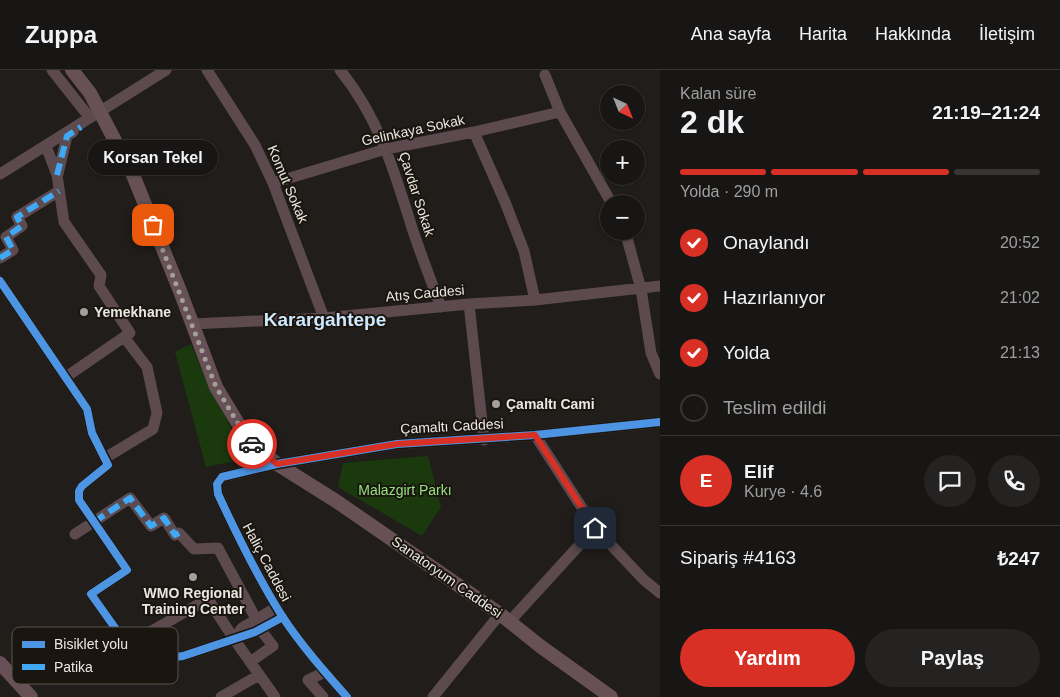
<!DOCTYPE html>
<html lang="tr">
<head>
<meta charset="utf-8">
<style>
  :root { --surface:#181614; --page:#252322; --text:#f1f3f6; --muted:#9f9fa0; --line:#363534; --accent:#d93025 }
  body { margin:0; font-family:Helvetica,sans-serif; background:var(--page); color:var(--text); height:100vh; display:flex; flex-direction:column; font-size:19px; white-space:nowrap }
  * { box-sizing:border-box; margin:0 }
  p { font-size:16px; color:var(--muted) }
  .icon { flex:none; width:28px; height:28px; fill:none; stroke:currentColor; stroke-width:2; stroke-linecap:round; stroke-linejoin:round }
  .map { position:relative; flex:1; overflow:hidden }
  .sheet { display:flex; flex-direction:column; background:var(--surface); width:400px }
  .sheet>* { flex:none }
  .needle { width:32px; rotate:137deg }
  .tools { position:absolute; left:600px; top:15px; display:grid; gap:10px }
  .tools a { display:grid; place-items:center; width:45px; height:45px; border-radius:50%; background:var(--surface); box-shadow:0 1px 4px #0004,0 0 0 1px var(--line); font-size:25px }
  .pin { position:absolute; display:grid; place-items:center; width:42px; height:42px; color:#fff; margin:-21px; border-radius:10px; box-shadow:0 2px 8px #0006 }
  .courier { position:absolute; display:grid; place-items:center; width:50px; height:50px; margin:-25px; border:4px solid #d93025; border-radius:50%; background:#fff; color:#222; box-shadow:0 1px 6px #0007 }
  .bubble { position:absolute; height:35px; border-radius:18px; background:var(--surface); box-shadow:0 1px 4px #0004,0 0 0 1px var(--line); font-size:16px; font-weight:600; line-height:35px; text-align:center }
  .summary em { font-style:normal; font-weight:600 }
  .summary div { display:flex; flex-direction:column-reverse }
  .summary { display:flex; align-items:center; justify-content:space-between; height:85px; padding:0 20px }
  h1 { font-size:32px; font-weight:600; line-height:38px }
  .bar { display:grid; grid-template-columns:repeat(4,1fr); gap:8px 5px; align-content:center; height:60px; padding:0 20px }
  .bar i { height:6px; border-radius:4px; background:var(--line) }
  .bar .selected { background:var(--accent) }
  .bar p { grid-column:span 4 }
  .line { display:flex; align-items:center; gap:12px; padding:0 20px; border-top:1px solid var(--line) }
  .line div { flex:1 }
  .round { display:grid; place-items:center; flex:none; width:52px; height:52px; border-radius:26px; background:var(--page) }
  ol { padding:0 20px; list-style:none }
  li { display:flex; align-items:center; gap:15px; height:55px }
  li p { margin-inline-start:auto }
  li .icon { padding:5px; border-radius:50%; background:var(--accent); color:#fff; stroke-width:4 }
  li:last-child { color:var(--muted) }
  li i { width:28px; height:28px; border:2px solid var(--line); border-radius:50% }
  .action { display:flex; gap:10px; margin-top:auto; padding:10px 20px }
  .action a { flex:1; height:58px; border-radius:30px; background:var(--accent); color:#fff; font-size:20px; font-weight:600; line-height:58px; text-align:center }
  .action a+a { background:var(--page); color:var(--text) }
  header { display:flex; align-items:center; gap:30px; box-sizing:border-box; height:70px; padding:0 25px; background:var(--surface); border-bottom:1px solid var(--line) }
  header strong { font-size:24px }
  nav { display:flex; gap:28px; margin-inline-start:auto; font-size:18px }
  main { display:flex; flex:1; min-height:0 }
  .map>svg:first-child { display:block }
  .green { fill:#1a3a0e }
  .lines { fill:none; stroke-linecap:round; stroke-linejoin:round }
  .minor { stroke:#5c4a4e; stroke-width:11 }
  .major { stroke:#675156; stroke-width:14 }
  .quiet { stroke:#3fa9f5; stroke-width:6; stroke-dasharray:12 6; stroke-linecap:butt }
  .cycleway-casing { stroke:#1a150e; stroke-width:11 }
  .cycleway { stroke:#4d94e3; stroke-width:8 }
  .done { stroke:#a3a09c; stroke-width:5; stroke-dasharray:0 9 }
  .route { stroke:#d93025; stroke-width:6 }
  .poi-dot { fill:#a3a09c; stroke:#1a150e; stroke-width:2 }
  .labels { text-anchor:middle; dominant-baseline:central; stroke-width:4; stroke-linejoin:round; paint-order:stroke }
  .street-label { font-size:14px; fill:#eae7e2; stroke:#1a150e }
  .poi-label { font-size:14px; font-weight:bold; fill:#eae7e2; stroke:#1a150e; text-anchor:start }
  .park-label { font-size:14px; fill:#95e27e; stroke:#1a150e }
  .district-label { font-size:19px; font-weight:bold; fill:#cee8fe; stroke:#1a150e }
  .key { fill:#1a150e; stroke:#58544e; stroke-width:1 }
  .key-label { font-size:14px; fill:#eae7e2 }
</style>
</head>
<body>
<header>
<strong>Zuppa</strong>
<nav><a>Ana sayfa</a><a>Harita</a><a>Hakkında</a><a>İletişim</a></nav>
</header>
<main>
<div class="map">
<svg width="660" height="627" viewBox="0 0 660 627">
  <rect width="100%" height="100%" fill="#201d1a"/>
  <!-- green -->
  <path class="green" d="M 191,274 C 196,286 201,299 207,310 C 219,336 237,361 239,390 L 206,397 L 175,282 Z
    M 428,386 L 441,437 L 422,466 L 338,417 L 343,393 Z"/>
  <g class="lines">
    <!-- minor -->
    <path class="minor" d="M 52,0 L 90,48
      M 207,0 L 255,75 L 273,113 L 324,248
      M 340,0 C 379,48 394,100 412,158 C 421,185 431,211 441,237
      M 545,5 L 560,42 L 612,134
      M 474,62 L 505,132 L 524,181 L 535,230
      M 46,76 L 57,105 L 64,152 L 101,205 L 99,216 L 130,263 L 124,267 L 147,297 L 157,343 L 153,359 L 105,388
      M 0,104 L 166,0
      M 58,104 L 67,66 L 73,62
      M 273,113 L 386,79 L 474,62 L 560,42
      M 625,161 L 641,219 L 651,283 L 660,304
      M 0,188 L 13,180 L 6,167 L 22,156 L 17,147 L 59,121
      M 0,211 L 87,339 L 92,363 L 108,395 L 82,416 L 79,421 L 79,430 L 127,500 L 91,524 L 130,579 L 146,591 L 183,586 L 255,562 L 283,547
      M 469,234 L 484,370
      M 192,254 L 324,248 L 469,234 L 535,230 L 660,216
      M 66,307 L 124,267
      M 535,365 L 595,458 L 644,510 L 660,523
      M 75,464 L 130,428 L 151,456 L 164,448 L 175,465 L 179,463 L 194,479 L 218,478 L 256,549
      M 510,551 L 595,458
      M 234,569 L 242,558 L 277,537
      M 127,575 L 208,529 L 234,569 L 275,627
      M 250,592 L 273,576 L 260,559
      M 221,627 L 259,605
      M 323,627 L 308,610 L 325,602
      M 347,627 C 324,601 301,575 282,546 C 258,508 237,465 218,424 L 217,414 L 222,407 L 277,394 L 397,374 L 535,365 L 660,352
      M 433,627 L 500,544"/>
    <!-- major -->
    <path class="major" d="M 72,0 L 90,23 L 133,105 L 180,221 L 216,317 L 248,370 L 277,394 L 336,431 L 500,544 L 540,576 L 611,627
      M 0,593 L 31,627"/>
    <!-- quiet -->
    <path class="quiet" d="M 57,105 L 67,66 L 81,57
      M 0,188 L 13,180 L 6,167 L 22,156 L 17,147 L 59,121
      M 94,452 L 130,428 L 151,456 L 164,448 L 175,465 L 179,463"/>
    <!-- cycleway casing -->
    <g class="cycleway-casing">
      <path id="cycleway" d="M 0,211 L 87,339 L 92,363 L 108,395 L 82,416 L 79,421 L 79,430 L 127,500 L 91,524 L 130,579 L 146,591 L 183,586 L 255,562 L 283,547
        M 347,627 C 324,601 301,575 282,546 C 258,508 237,465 218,424 L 217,414 L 222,407 L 277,394 L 397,374 L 535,365 L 660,352"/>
    </g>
    <!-- cycleway -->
    <use href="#cycleway" class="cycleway"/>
  </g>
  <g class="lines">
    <!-- done -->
    <path class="done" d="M 153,155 L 216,317 L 248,370 L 252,374"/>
    <!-- route -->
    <path class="route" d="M 252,374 L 277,394 L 397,374 L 535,365 L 595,458"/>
  </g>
  <!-- markers -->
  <g class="poi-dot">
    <circle cx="84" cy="242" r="5"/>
    <circle cx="496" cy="334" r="5"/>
    <circle cx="193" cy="507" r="5"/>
  </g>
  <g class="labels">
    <!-- street labels -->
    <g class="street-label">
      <text transform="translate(413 60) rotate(-12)">Gelinkaya Sokak</text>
      <text transform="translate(288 114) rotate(67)">Komut Sokak</text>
      <text transform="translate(417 124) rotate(72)">Çavdar Sokak</text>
      <text transform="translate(425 223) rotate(-5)">Atış Caddesi</text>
      <text transform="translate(452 356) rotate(-3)">Çamaltı Caddesi</text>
      <text transform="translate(267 492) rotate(62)">Haliç Caddesi</text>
      <text transform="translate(447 507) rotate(35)">Sanatoryum Caddesi</text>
    </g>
    <!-- poi labels -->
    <g class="poi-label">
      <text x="94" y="242">Yemekhane</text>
      <text x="506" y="334">Çamaltı Cami</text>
      <text x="193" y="523" text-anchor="middle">WMO Regional<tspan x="193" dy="16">Training Center</tspan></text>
    </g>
    <!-- park labels -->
    <g class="park-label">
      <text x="405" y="420">Malazgirt Parkı</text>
    </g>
    <!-- district labels -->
    <g class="district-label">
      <text x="325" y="249">Karargahtepe</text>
    </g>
  </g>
  <!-- legend -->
  <rect x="12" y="557" width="166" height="57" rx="8" class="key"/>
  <rect x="22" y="571" width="23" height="7" fill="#4d94e3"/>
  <rect x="22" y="594" width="23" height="6" fill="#3fa9f5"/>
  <g class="key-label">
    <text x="54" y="579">Bisiklet yolu</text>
    <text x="54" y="602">Patika</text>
  </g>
</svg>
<div class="tools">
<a><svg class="needle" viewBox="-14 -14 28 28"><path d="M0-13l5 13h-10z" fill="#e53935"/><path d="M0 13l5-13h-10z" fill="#9f9fa0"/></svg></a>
<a>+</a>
<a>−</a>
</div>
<div class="pin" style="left:153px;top:155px;background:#ea580c"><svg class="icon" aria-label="bag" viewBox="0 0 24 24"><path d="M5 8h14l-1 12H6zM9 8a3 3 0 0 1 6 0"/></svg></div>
<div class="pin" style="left:595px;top:458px;background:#1f2937"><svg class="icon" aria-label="home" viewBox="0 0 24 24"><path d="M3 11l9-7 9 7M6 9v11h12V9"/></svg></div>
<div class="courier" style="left:252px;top:374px"><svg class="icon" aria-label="car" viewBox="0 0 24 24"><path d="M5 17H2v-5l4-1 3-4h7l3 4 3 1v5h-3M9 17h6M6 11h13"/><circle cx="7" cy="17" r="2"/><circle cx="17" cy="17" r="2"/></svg></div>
<div class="bubble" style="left:88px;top:70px;width:130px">Korsan Tekel</div>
</div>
<section class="sheet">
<div class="summary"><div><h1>2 dk</h1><p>Kalan süre</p></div><em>21:19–21:24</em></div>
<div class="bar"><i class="selected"></i><i class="selected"></i><i class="selected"></i><i></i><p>Yolda · 290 m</p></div>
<ol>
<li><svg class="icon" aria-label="check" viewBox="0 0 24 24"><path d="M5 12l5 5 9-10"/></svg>Onaylandı<p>20:52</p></li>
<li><svg class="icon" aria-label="check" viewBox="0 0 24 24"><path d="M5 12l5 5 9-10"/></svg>Hazırlanıyor<p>21:02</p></li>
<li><svg class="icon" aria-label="check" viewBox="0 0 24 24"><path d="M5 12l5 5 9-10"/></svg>Yolda<p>21:13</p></li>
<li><i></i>Teslim edildi</li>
</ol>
<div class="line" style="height:90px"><b class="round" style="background:var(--accent);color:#fff">E</b><div><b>Elif</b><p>Kurye · 4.6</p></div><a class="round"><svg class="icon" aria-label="chat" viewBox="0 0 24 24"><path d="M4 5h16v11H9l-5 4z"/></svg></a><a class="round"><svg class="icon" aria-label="phone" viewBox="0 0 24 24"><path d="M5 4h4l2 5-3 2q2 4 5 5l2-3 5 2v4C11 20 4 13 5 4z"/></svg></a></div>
<div class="line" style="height:65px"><div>Sipariş #4163</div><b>₺247</b></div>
<div class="action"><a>Yardım</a><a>Paylaş</a></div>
</section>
</main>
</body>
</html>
